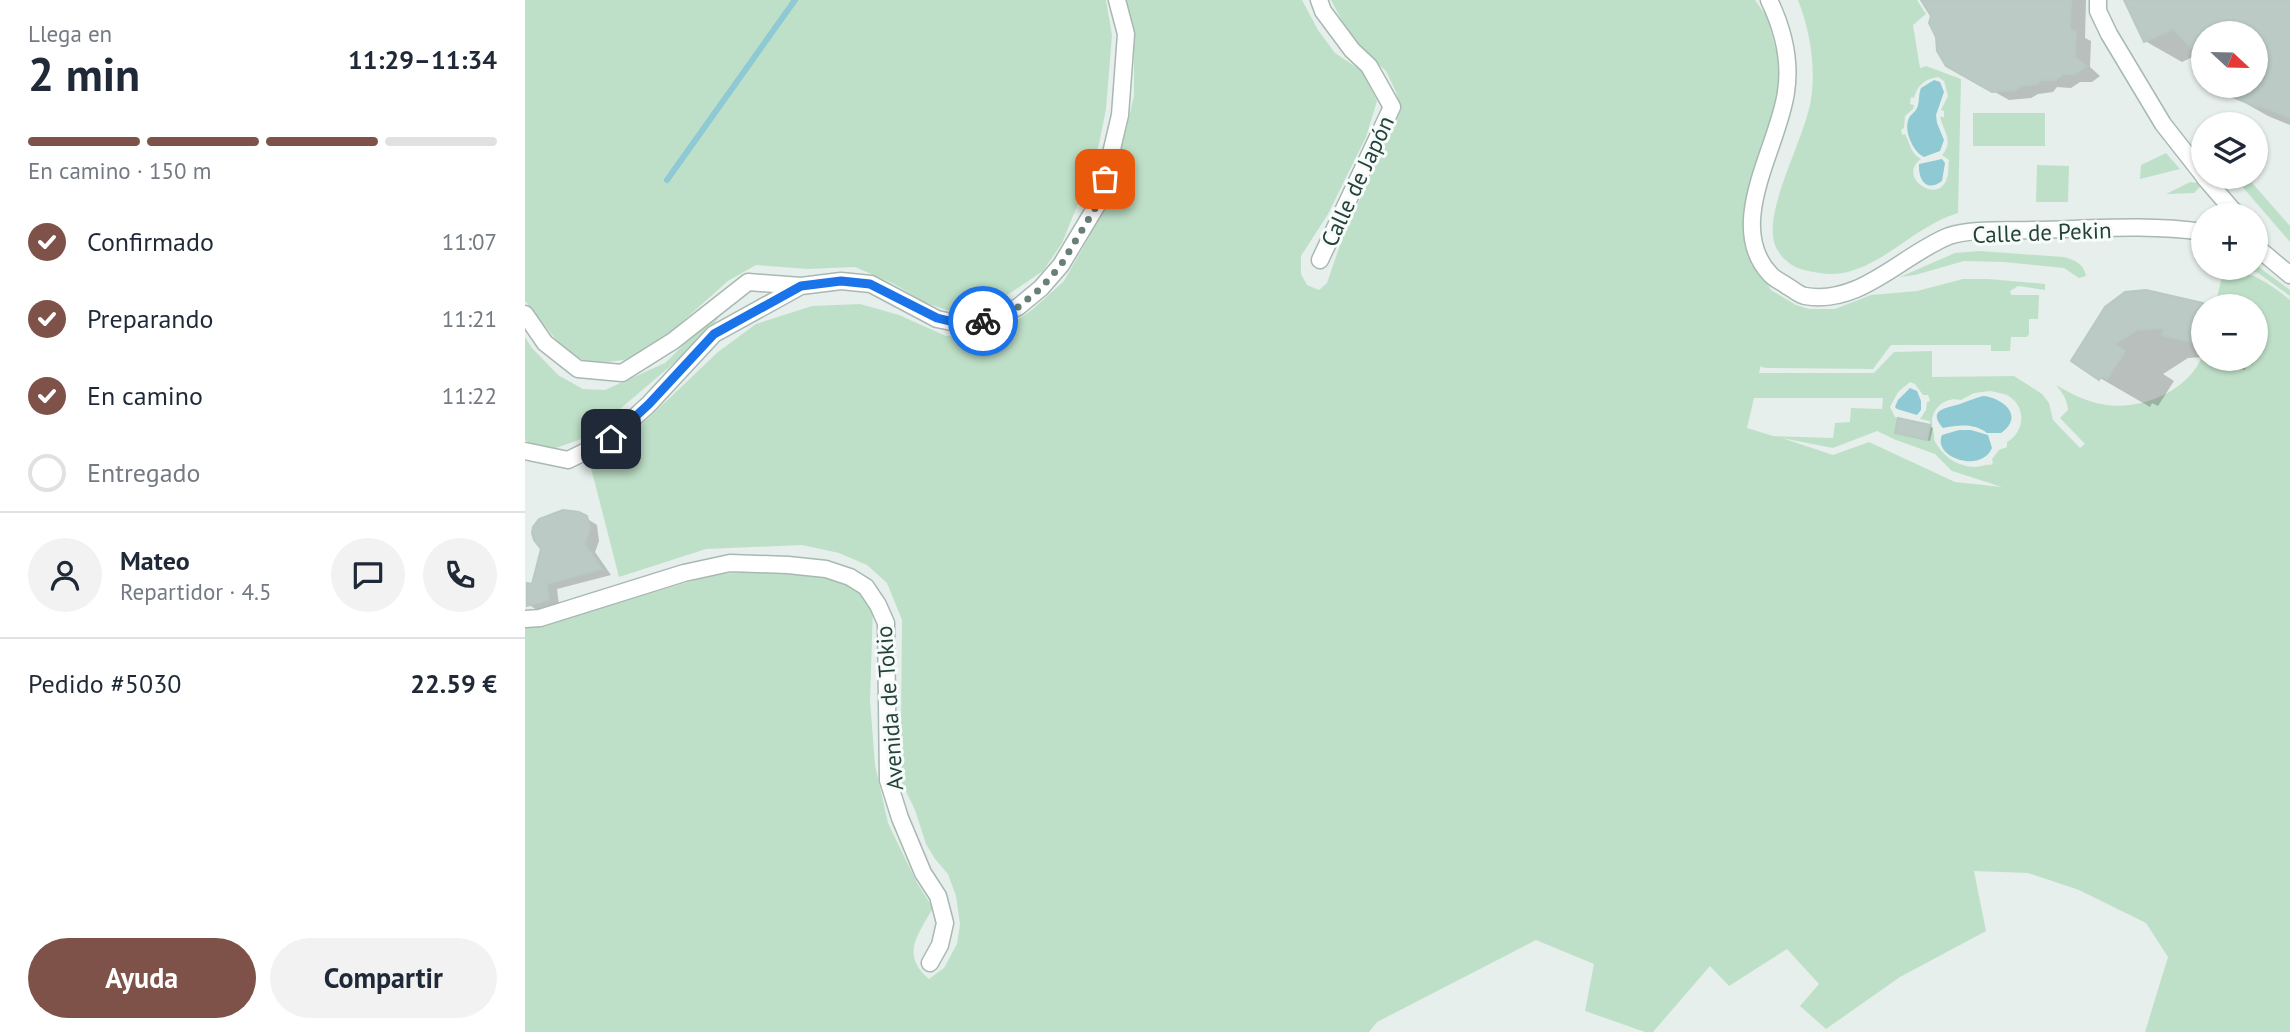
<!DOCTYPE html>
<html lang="es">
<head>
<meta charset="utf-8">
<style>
  :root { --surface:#fff; --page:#f2f2f3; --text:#1f2937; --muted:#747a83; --line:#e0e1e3; --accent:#7f5249 }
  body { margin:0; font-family:"PT Sans",sans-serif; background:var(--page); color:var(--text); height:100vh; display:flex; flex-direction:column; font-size:26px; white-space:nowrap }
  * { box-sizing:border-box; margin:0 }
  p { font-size:23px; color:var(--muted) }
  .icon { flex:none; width:38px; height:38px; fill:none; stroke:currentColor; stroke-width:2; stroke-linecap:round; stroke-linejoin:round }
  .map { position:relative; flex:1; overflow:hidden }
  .details { display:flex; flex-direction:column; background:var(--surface); width:525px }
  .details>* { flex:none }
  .needle { width:46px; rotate:112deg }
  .fabs { position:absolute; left:1666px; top:21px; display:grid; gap:14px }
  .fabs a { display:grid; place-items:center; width:77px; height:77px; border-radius:50%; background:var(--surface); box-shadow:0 2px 5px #0004; font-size:35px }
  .pin { position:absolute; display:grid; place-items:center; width:60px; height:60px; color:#fff; margin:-30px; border-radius:14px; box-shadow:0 4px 10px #0006 }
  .courier { position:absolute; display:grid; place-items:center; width:70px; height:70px; margin:-35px; border:5px solid #1a73e8; border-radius:50%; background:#fff; color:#222; box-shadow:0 2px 9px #0007 }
  .headline em { font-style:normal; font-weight:800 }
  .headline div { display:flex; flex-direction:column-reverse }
  .headline { display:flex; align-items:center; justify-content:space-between; height:119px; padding:0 28px }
  h1 { font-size:46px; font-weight:800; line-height:52px }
  .bar { display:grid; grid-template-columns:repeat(4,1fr); gap:10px 7px; align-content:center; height:84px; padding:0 28px }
  .bar i { height:9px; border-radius:5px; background:var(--line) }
  .bar .on { background:var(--accent) }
  .bar p { grid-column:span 4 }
  .line { display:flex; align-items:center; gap:18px; padding:0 28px; border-top:2px solid var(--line) }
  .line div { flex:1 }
  .round { display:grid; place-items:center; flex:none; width:74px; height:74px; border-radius:37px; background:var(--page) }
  ol { padding:0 28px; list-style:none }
  li { display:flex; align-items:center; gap:21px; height:77px }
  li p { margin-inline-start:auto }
  li .icon { padding:7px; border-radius:50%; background:var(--accent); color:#fff; stroke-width:4 }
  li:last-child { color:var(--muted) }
  li i { width:38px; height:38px; border:4px solid var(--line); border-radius:50% }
  .cta { display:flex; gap:14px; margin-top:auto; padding:14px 28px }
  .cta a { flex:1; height:80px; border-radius:42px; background:var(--accent); color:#fff; font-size:28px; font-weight:800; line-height:80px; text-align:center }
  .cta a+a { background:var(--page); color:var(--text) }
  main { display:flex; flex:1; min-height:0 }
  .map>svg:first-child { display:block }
  .green { fill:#bfe0c8; fill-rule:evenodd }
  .water { fill:#8ec9d4 }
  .shadow { fill:#0003 }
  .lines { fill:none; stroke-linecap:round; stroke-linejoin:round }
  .stream { stroke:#8ec9d4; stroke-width:6 }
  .building { fill:#bbcac4; stroke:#b8c9c2; stroke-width:2 }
  .street-casing { stroke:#a8b8b2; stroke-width:19 }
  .street { stroke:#fff; stroke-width:16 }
  .done { stroke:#687f78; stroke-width:7; stroke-dasharray:0 12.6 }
  .route { stroke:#1a73e8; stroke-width:9 }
  .labels { text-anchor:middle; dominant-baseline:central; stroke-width:6; stroke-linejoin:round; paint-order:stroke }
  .street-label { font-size:23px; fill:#24423a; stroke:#f7fbf9 }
</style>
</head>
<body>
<main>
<section class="details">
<div class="headline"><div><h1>2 min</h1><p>Llega en</p></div><em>11:29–11:34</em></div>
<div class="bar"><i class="on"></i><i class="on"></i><i class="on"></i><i></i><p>En camino · 150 m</p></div>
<ol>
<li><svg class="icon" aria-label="check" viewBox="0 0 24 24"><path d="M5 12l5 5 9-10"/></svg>Confirmado<p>11:07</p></li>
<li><svg class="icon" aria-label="check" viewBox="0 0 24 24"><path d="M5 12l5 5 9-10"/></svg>Preparando<p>11:21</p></li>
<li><svg class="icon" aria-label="check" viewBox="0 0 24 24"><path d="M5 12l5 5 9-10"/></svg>En camino<p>11:22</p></li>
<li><i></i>Entregado</li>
</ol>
<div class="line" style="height:126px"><a class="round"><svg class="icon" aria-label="person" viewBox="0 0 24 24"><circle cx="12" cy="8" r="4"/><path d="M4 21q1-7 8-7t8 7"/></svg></a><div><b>Mateo</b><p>Repartidor · 4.5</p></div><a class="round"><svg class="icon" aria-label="chat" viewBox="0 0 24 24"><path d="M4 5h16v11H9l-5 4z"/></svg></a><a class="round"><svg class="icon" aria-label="phone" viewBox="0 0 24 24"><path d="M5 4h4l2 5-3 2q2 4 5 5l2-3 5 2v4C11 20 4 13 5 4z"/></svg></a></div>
<div class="line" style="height:91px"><div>Pedido #5030</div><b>22.59 €</b></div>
<div class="cta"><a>Ayuda</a><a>Compartir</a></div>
</section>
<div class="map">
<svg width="1765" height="1032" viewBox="0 0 1765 1032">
  <rect width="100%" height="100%" fill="#e6efeb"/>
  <!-- green -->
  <path class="green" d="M 0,0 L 581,0 L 587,35 L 581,109 L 574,144 L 557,194 L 537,243 L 518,271 L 463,308 L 435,315 L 399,302 L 369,284 L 330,267 L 283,269 L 231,265 L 203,281 L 132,344 L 99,360 L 64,364 L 37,347 L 0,301 Z
    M 601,0 L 777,0 L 793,30 L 810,53 L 837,71 L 852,101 L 841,137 L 803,214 L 776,256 L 776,274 L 782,285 L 794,290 L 802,283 L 818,236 L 876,110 L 871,92 L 861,71 L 829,43 L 806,0 L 1230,0 L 1242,17 L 1252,53 L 1254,85 L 1252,109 L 1220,222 L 1225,257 L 1246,290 L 1271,305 L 1284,309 L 1310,309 L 1346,295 L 1392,291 L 1438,279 L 1463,279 L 1520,284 L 1520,290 L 1493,286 L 1485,291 L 1486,295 L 1514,295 L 1513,319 L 1504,319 L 1504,334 L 1502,337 L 1486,337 L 1485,351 L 1466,351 L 1466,345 L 1366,345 L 1348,369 L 1242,368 L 1236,367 L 1236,364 L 1234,373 L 1349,373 L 1369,352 L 1407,351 L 1407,377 L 1489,376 L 1517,394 L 1524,403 L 1528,420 L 1555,448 L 1560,444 L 1535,418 L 1543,410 C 1542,399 1537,392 1531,385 C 1545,393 1560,401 1576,404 C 1614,412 1663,392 1678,355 L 1678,359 L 1731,359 L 1731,306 L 1690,306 L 1699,268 C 1726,271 1744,283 1765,300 L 1765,1032 L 1620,1032 L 1643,957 L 1621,923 L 1554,890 L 1503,873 L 1449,871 L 1461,931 L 1375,977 L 1301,1029 L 1275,1006 L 1294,984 L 1262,949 L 1204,986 L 1185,966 L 1128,1032 L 1120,1032 L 1060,1011 L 1069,964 L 1011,940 L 852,1022 L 844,1032 L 0,1032 L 0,627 L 27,623 L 190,574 L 231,572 L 296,575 L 317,578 L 336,591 L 348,607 L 345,700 L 350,765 L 363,823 L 392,883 L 408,908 C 393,935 375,954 404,979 L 419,968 L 432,944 L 435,924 L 431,896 L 423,874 L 410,859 L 401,844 L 390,810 L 373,775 L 376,719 L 377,620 L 362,583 L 342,565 L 314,553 L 277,545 L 181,549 L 94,577 L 64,460 L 81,451 L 115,426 L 193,352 L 231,324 L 287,306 L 335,304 L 374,315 L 421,336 L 473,334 L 508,309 L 539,281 L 560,244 L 579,209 L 595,156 L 609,96 L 609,44 ZM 1385,382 L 1390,384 L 1398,395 L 1403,395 L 1405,401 L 1402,402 L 1401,410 L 1395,419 L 1405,421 L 1405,424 L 1370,417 L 1365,407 L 1373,392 ZM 1465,391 C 1470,392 1477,393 1482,395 C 1502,406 1500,432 1482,442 L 1482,447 L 1474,450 L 1467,459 L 1468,463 L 1466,465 C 1459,464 1457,467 1450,467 C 1430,466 1418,456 1409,440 C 1410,433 1407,430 1407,422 C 1407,407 1422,396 1436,400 L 1449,393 ZM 1229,398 L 1358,398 L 1357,409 L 1326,408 L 1325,422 L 1310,423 L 1308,438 L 1248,436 L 1222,428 ZM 1352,431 L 1371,440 L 1410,454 L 1427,471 L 1477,487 L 1430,482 L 1344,442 L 1308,455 L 1257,438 L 1308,448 Z
    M 1273,0 L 1392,0 L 1401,14 L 1388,25 L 1395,68 L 1401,66 L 1436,79 L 1433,213 C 1393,225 1364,260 1326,271 C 1311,276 1295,274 1279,270 C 1266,267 1253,256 1249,242 C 1240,206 1280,139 1286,99 C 1291,66 1285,31 1273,0 ZM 1413,77 L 1419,81 L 1423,96 L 1416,110 L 1419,111 L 1419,117 L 1415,117 C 1419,132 1429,142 1417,155 L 1424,160 C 1423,166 1424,173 1422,178 C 1414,206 1371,177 1396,159 C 1385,153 1386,145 1380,134 L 1377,135 L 1376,130 L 1379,128 L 1380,116 L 1388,109 L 1389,105 L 1385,104 L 1386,97 L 1389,98 C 1392,85 1400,79 1413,77 Z
    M 1448,113 L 1520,113 L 1520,146 L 1448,146 Z
    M 1641,153 L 1655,169 L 1615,179 L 1616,165 Z
    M 1512,165 L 1544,166 L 1543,202 L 1511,202 Z
    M 1709,177 L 1714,177 L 1718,181 L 1722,177 L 1765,226 L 1765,242 Z
    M 1665,182 L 1673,183 L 1675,187 L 1669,193 L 1641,194 Z
    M 1454,251 L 1539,257 C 1550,260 1559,264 1561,276 L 1554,278 L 1539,268 L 1479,262 L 1439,261 L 1390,275 L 1375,277 L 1430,253 Z
    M 1731,265 L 1765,290 L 1765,296 L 1733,273 L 1720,268 L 1731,268 Z
    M 198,312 L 186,327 L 155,358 L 62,437 L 28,449 L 13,448 L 0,440 L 0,337 L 7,348 L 33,375 L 58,389 L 80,390 L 140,363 L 186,318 Z"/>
  <!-- water -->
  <path class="water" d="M 1409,80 L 1415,82 L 1419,92 L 1411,115 L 1412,123 L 1419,140 L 1415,151 L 1399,157 C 1388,152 1378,130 1384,118 C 1385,115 1389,113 1391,110 C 1395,104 1393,95 1396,88 Z
    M 1417,159 L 1420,163 L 1417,181 C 1401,193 1393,179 1394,164 Z
    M 1385,388 L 1392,391 L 1396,401 L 1396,410 L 1392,415 L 1372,409 L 1370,407 L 1373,400 Z
    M 1458,396 C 1478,398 1500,416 1476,433 L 1462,433 C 1449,423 1433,425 1418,428 C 1401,409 1423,408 1435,404 C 1443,401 1450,398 1458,396 Z
    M 1434,430 L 1446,430 L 1463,435 L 1467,448 C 1456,474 1407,457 1417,435 Z"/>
  <!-- shadow -->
  <path class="shadow" d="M 1402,0 L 1561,0 L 1560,38 L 1566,41 L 1565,67 L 1575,76 L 1567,82 L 1555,82 L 1546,88 L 1532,87 L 1528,92 L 1513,94 L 1506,98 L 1484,100 L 1422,65 Z
    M 1601,0 L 1765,0 L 1765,125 L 1743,116 L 1706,95 L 1712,86 L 1731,86 L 1731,33 L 1678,33 L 1678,60 L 1674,54 L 1657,62 L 1620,41 Z
    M 1625,292 L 1684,306 L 1678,306 L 1678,357 L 1663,358 L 1638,374 L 1649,381 L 1633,406 L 1627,403 L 1625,407 L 1575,378 L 1548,360 Z
    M 1682,359 L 1728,359 L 1727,365 L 1722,364 L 1720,370 L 1689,363 Z
    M 1404,426 L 1408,428 L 1405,441 L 1372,433 Z
    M 53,513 L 72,525 L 74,541 L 70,552 L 86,575 L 32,589 L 34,605 L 14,611 L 4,605 L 9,586 Z"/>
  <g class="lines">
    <!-- stream -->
    <path class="stream" d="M 142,180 L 270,0"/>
  </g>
  <!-- building -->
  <path class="building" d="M 1396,0 L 1546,0 L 1545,30 L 1551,31 L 1550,57 L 1561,66 L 1550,74 L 1539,74 L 1530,80 L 1516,80 L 1512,84 L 1497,86 L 1490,90 L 1467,92 L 1421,66 L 1412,51 L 1411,37 L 1404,23 L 1406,16 Z
    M 1599,0 L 1765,0 L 1765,118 L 1733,105 L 1732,107 L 1681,86 L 1731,86 L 1731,33 L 1678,33 L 1678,60 L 1648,29 L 1619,42 Z
    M 1621,290 L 1678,303 L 1678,338 L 1672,336 L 1670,343 L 1637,335 L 1639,328 L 1612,330 L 1590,344 L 1600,351 L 1582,379 L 1577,375 L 1574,380 L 1546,361 L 1580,307 L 1600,292 Z
    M 1373,418 L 1405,425 L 1402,440 L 1370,433 Z
    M 38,510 L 54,512 L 62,516 L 65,528 L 60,544 L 77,569 L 22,584 L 24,600 L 2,606 L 2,583 L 7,584 L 16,549 L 9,540 L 7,533 L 8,527 L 14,519 Z"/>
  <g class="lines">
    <!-- street casing -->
    <g class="street-casing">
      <path id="street" d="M 794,0 L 798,11 L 827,50 L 844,66 L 867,107 L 795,260
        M 1244,0 C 1258,29 1266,60 1261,92 C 1254,146 1199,225 1245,274 C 1249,279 1257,282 1262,286 C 1268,289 1274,295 1280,296 C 1335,306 1378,254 1424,236 C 1448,228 1484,231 1509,230 C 1564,229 1623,224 1678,232
        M 1573,0 L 1573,11 L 1584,34 L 1638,124 L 1678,175
        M 1679,177 L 1712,215
        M 1731,243 L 1735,250 L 1765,275
        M 0,314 L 20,343 L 53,369 L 97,373 L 148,341 L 223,282 L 276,286
        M 0,451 L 43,460 L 86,439 L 124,404 L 189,334 L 276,286 L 316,281 L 346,284 L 412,319 L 441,325 L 468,319 L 493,307 L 516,288 L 536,265 L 575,200 L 595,115 L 601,34 L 592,0
        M 0,619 L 15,618 L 159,573 L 205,563 L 263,565 L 301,569 L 325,577 L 341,587 L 353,605 L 361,623 L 363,780 L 375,818 L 398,873 L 413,896 L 420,923 L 415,945 L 405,963"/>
    </g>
    <!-- street -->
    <use href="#street" class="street"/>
  </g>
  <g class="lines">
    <!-- done -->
    <path class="done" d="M 458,321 L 493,307 L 516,288 L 536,265 L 575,200 L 580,179"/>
    <!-- route -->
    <path class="route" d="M 86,439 L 124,404 L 189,334 L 276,286 L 316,281 L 345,284 L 412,318 L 441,325 L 458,321"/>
  </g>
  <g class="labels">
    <!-- street labels -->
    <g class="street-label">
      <text transform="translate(832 181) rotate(-65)">Calle de Japón</text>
      <text transform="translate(1517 232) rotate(-2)">Calle de Pekin</text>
      <text transform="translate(364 708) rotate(-94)">Avenida de Tokio</text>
    </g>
  </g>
</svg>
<div class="fabs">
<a><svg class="needle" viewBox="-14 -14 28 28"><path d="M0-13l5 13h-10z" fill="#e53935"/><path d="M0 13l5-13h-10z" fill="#747a83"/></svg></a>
<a><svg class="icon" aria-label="layers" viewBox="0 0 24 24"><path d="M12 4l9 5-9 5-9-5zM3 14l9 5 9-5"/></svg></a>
<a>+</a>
<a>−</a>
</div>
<div class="pin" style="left:580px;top:179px;background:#ea580c"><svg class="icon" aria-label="bag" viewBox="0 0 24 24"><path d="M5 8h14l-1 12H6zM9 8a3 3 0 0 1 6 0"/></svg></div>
<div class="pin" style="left:86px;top:439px;background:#1f2937"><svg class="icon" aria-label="home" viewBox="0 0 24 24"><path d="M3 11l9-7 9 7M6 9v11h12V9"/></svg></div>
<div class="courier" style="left:458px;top:321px"><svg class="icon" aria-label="bike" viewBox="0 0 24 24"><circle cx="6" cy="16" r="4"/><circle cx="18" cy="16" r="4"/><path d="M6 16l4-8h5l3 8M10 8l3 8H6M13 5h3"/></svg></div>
</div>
</main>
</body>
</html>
